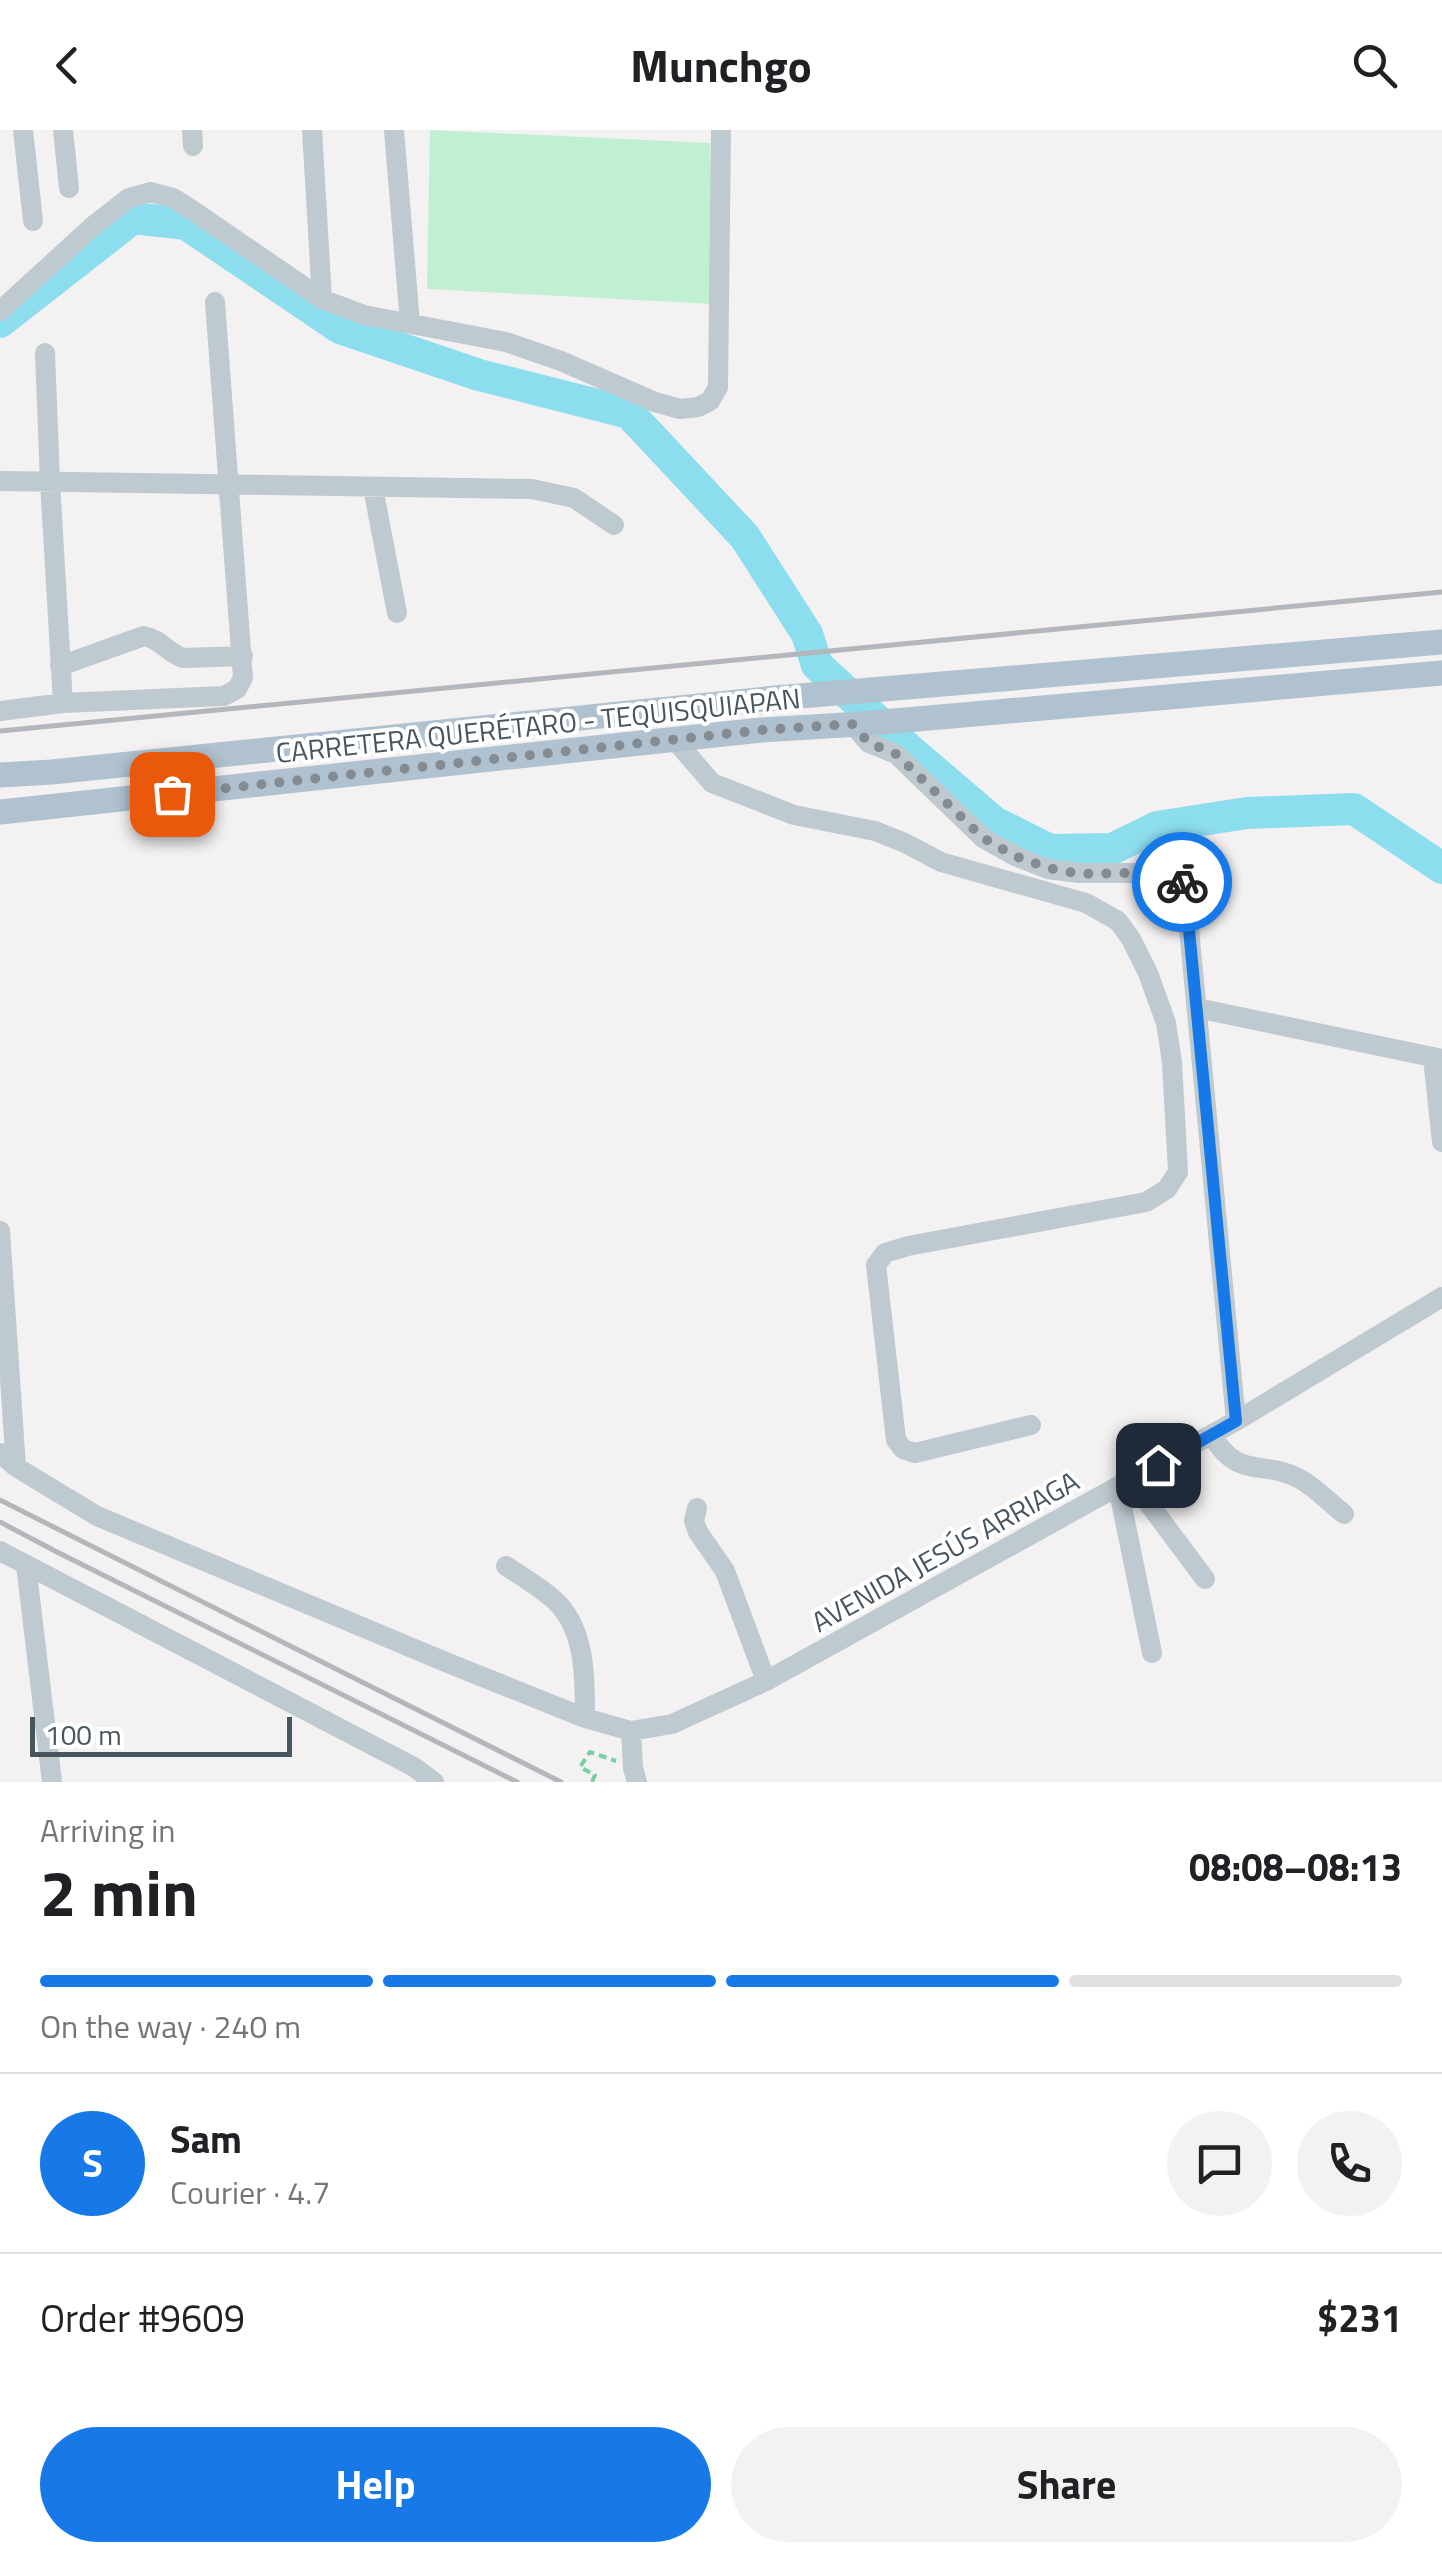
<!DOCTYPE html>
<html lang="en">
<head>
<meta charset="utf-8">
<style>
  :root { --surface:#fff; --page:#f2f2f2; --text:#202124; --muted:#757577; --line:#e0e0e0; --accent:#1779e7 }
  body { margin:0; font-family:"Titillium Web",sans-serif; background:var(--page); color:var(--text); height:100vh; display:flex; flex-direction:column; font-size:38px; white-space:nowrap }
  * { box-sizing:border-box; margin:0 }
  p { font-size:32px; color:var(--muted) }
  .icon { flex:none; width:55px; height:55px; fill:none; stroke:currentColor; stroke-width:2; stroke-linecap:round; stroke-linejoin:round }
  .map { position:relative; height:1652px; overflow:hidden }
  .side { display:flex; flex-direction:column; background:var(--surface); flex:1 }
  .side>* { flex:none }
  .scale { position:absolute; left:30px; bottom:25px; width:262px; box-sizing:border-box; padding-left:10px; border:5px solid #48555f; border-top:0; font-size:28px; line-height:35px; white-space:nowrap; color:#48555f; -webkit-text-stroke:8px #fff; paint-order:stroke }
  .pin { position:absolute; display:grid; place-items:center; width:85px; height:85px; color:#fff; margin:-42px; border-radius:20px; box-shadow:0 5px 15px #0006 }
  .courier { position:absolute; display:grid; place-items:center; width:100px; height:100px; margin:-50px; border:8px solid #1779e7; border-radius:50%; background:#fff; color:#222; box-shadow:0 2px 12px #0007 }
  .headline em { font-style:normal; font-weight:700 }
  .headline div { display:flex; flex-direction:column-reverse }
  .headline { display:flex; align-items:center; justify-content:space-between; height:170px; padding:0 40px }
  h1 { font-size:65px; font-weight:700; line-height:75px }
  .bar { display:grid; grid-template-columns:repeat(4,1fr); gap:15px 10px; align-content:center; height:120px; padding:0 40px }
  .bar i { height:12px; border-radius:8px; background:var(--line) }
  .bar .selected { background:var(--accent) }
  .bar p { grid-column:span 4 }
  .line { display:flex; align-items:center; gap:25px; padding:0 40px; border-top:2px solid var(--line) }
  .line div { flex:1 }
  .round { display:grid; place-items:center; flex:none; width:105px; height:105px; border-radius:52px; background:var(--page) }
  .button { display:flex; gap:20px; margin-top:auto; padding:20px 40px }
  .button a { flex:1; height:115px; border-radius:60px; background:var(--accent); color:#fff; font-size:40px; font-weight:700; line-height:115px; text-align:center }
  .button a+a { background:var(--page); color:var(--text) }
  header { display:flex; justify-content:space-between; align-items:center; height:130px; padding:0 40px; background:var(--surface); font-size:45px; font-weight:700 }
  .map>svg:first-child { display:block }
  .park { fill:#c0f0d1 }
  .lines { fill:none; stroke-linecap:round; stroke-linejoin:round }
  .river { stroke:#8cddee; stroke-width:32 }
  .path { stroke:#77cfa0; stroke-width:4; stroke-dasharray:8 5; stroke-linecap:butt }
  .minor { stroke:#bec9d0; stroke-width:20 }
  .major { stroke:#b0c1cf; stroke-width:25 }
  .rail { stroke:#b3b6bb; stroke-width:5 }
  .done { stroke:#848c92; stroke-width:10; stroke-dasharray:0 18 }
  .route { stroke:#1779e7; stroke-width:12 }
  .labels { text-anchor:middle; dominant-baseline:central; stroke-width:8; stroke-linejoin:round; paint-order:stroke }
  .street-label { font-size:28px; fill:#48555f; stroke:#fff }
</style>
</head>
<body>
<header><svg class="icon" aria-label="back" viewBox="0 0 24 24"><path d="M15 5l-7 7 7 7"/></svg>Munchgo<svg class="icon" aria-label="search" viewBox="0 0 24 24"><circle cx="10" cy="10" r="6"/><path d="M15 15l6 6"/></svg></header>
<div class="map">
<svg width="1442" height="1652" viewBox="0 0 1442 1652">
  <rect width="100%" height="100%" fill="#f3f1f1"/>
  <!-- park -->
  <path class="park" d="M 430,0 L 710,13 L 714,174 L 427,159 Z"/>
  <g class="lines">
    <!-- river -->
    <path class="river" d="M 0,192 L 133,88 L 186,94 L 340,198 L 479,245 L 629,283 L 745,407 L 807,504 L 817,535 L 904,615 L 994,692 L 1050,720 L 1112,719 L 1157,697 L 1247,683 L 1354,679 L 1442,738"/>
    <!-- path -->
    <path class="path" d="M 592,1652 L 595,1645 L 580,1637 L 590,1622 L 616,1631"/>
    <!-- minor -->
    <path class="minor" d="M 23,0 L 33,91
      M 63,0 L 69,58
      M 192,0 L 193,16
      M 312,0 L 322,169
      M 394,0 L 410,193
      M 0,181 L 93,96 L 129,68 L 150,62 L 173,68 L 195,82 L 322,169 L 364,185 L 506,212 L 561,231 L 655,272 L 680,279 L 698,277 L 710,271 L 718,257 L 721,0
      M 45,223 L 50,352 L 63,573
      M 0,351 L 532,359 L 574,368 L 614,395
      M 373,358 L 397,483
      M 60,536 L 144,506 C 160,509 168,523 183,528 L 243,526
      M 0,581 L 63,573 L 224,566 L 237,559 L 243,548 L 215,172
      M 852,594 L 869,613 L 896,624 L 983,708 L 1015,726 L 1048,739 L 1079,743 L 1167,743 L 1179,746 L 1185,757 L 1236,1291
      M 674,609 L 712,653 L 794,685 L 875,701 L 905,713 L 941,732 L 1086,773 L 1118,791 L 1131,809 L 1148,843 L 1166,893 L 1172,932 L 1178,1042 L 1167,1059 L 1146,1072 L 908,1116 L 885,1123 L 876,1135 L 896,1310 L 903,1319 L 915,1323 L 1031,1295
      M 1197,878 L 1442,929
      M 1433,928 L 1442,1012
      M 0,1101 L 16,1337
      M 1212,1305 C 1238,1351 1264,1329 1300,1349 C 1316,1358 1330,1373 1344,1384
      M 0,1323 L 16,1337 L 97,1386 L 448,1533 L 585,1588 L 631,1601 L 672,1594 L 766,1551 L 1236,1291 L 1442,1167
      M 1131,1350 L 1205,1449
      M 1118,1357 L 1152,1523
      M 697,1378 L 694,1391 L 698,1402 L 725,1441 L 766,1551
      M 0,1421 L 414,1637 L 434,1652
      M 26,1435 L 52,1652
      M 506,1436 C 521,1446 538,1456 552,1468 C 586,1496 585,1548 585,1588
      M 631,1601 L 633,1638 L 637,1652"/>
    <!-- major -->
    <path class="major" d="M 0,645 L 52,642 L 776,568 L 1442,512
      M 0,682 L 761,600 L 860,594 L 1442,543"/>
    <!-- rail -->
    <path class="rail" d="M 0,601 L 1442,462
      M 0,1370 L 561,1652
      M 0,1392 L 57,1422 L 517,1652"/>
  </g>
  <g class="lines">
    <!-- done -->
    <path class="done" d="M 172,664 L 762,600 L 852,594 L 869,613 L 896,624 L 983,708 L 1015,726 L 1048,738 L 1080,744 L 1166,742 L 1178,746 L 1182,752"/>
    <!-- route -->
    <path class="route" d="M 1158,1335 L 1236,1291 L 1185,758 L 1182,752"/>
  </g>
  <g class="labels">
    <!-- street labels -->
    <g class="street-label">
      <text transform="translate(538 595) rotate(-6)">CARRETERA QUERÉTARO - TEQUISQUIAPAN</text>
      <text transform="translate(945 1421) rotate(-29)">AVENIDA JESÚS ARRIAGA</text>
    </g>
  </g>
</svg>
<div class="scale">100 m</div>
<div class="pin" style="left:172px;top:664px;background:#ea580c"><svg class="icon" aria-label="bag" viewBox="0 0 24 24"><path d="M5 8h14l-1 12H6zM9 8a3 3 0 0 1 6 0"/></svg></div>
<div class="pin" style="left:1158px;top:1335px;background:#1f2937"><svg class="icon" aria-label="home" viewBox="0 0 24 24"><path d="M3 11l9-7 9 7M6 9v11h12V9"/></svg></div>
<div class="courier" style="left:1182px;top:752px"><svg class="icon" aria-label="bike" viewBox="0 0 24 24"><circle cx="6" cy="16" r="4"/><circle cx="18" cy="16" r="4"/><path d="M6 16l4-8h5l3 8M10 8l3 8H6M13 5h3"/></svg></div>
</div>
<section class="side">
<div class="headline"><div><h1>2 min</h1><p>Arriving in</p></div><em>08:08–08:13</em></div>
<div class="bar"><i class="selected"></i><i class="selected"></i><i class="selected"></i><i></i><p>On the way · 240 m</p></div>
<div class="line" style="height:180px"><b class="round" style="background:var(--accent);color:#fff">S</b><div><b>Sam</b><p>Courier · 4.7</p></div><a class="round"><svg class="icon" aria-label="chat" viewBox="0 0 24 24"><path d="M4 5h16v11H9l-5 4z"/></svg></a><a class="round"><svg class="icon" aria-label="phone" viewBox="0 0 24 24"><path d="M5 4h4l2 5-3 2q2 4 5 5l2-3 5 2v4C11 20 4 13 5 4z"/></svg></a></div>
<div class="line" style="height:130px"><div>Order #9609</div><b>$231</b></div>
<div class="button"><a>Help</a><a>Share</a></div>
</section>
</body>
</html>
